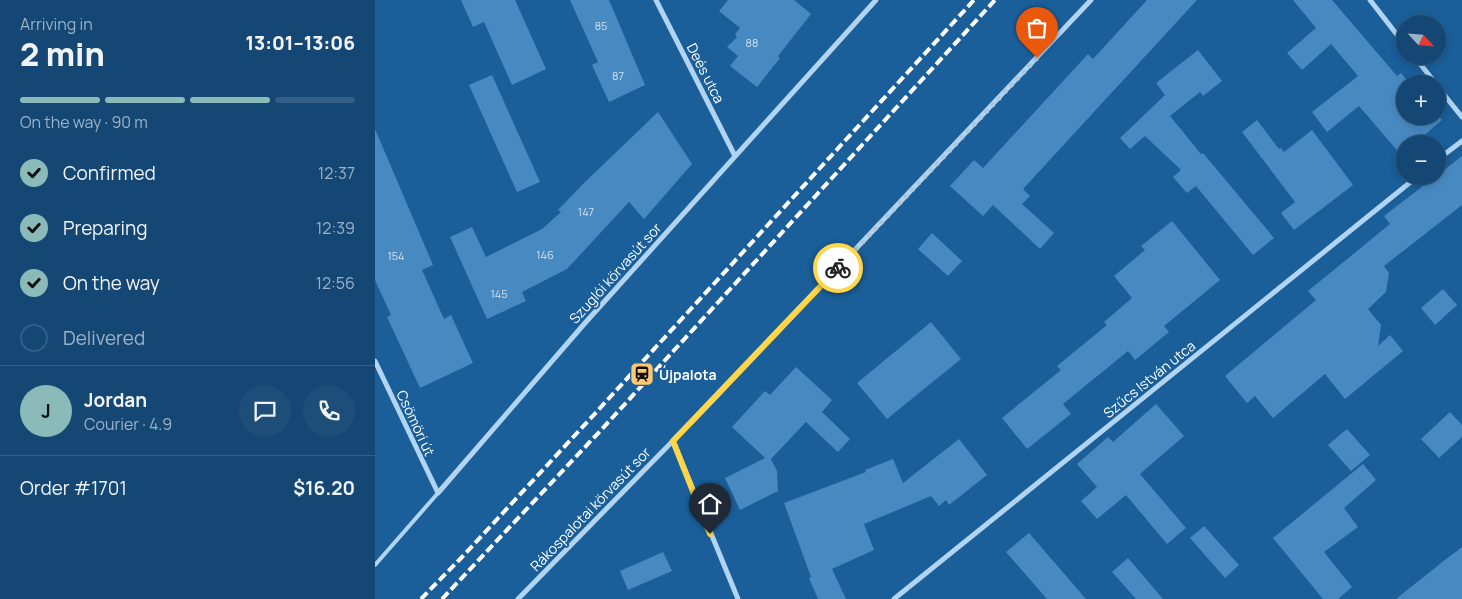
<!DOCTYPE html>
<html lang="en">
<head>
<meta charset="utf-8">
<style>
  :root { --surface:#144774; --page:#1d4e79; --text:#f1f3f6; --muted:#9db2c5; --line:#335f86; --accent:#8bbbb9 }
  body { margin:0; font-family:Manrope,sans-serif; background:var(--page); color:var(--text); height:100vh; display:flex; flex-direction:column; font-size:19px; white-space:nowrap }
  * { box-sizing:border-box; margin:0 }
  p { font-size:16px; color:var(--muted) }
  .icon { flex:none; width:28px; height:28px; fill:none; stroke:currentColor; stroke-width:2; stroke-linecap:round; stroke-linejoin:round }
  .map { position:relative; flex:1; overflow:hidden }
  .drawer { display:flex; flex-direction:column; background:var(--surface); width:375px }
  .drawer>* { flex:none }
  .needle { width:32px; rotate:116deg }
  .fabs { position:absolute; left:1021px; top:15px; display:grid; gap:10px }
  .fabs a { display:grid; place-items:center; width:50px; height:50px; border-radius:50%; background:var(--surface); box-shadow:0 2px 8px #0003,0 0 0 1px var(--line); font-size:25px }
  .pin { position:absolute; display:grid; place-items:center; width:42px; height:42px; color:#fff; margin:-51px -21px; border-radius:50% 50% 50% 0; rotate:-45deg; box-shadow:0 0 5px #0007 }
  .pin .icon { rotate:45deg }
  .courier { position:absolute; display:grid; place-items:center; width:50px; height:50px; margin:-25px; border:4px solid #ffd54a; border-radius:50%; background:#fff; color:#222; box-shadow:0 1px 6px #0007 }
  .summary em { font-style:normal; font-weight:800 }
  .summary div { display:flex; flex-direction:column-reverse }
  .summary { display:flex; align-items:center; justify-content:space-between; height:85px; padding:0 20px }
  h1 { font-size:32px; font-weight:800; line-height:38px }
  .bar { display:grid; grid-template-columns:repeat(4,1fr); gap:8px 5px; align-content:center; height:60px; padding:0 20px }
  .bar i { height:6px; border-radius:4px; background:var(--line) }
  .bar .on { background:var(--accent) }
  .bar p { grid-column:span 4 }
  .line { display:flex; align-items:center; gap:12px; padding:0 20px; border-top:1px solid var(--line) }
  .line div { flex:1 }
  .round { display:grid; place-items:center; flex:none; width:52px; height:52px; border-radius:26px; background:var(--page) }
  ol { padding:0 20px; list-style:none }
  li { display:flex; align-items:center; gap:15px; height:55px }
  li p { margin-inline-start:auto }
  li .icon { padding:5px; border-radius:50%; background:var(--accent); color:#111; stroke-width:4 }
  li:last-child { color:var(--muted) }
  li i { width:28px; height:28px; border:2px solid var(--line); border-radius:50% }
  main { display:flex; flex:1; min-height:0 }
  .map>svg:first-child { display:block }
  .building { fill:#478ac2 }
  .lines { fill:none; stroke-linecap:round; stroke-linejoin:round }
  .service { stroke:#b0d4f1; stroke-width:4 }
  .minor { stroke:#b0d4f1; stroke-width:5 }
  .rail { stroke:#fff; stroke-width:4; stroke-dasharray:9 4; stroke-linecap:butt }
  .done { stroke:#afc7dc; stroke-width:5; stroke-dasharray:0 9 }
  .route { stroke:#ffd54a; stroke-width:6 }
  .labels { text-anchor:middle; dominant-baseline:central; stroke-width:4; stroke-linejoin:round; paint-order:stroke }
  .number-label { font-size:11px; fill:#d1e2f0 }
  .street-label { font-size:14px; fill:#fff; stroke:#1a5f9a }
  .poi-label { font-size:14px; font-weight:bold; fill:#fff; stroke:#1a5f9a; text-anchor:start }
</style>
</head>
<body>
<main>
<section class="drawer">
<div class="summary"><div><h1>2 min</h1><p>Arriving in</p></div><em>13:01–13:06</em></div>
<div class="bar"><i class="on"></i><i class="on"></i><i class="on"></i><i></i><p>On the way · 90 m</p></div>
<ol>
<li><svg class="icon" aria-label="check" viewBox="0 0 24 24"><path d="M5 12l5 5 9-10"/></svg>Confirmed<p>12:37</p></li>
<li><svg class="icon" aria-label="check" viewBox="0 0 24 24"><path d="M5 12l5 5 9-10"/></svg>Preparing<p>12:39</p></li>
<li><svg class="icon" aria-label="check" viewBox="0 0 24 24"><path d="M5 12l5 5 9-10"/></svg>On the way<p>12:56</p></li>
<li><i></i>Delivered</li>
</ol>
<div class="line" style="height:90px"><b class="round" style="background:var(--accent);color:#111">J</b><div><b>Jordan</b><p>Courier · 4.9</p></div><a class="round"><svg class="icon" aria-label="chat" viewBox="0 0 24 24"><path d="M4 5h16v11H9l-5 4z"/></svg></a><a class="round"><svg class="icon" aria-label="phone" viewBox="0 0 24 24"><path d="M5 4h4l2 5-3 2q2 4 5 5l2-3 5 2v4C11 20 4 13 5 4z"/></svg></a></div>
<div class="line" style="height:65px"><div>Order #1701</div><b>$16.20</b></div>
</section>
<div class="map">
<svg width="1087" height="599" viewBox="0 0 1087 599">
  <rect width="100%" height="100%" fill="#1a5f9a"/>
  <!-- building -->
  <path class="building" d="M 86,0 L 140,0 L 171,69 L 137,85 L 109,22 L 98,27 Z
    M 195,0 L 234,0 L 270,85 L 234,102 L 217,65 L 223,62 Z
    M 353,0 L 419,0 L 436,14 L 403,56 L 405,58 L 382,87 L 355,66 L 363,56 L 352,47 L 362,37 L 360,34 L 365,28 L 344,11 Z
    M 772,0 L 822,0 L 648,189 L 655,196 L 647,204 L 679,233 L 665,249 L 618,205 L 608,216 L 575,186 L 599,160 L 608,168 L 713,54 L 718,59 Z
    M 918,0 L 957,0 L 1022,76 L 1026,73 L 1035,84 L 1030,84 L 1030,116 L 1062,115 L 1067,120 L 1039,144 L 1030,144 L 1030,152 L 1026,155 L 984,106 L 952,132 L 937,112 L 983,76 L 956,44 L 927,70 L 912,53 L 941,28 Z
    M 823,50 L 847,81 L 828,96 L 825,92 L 795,116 L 826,154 L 828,153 L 899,238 L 878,255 L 821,186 L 812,193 L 798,177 L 806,170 L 770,136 L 755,149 L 745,138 L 790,95 L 781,83 Z
    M 117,75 L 165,182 L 142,192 L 94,85 Z
    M 283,112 L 317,164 L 269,219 L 254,202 L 192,269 L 147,292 L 151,301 L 112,319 L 75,237 L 97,227 L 111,257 L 167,229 L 186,212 L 183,210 L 209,183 Z
    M 882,120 L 904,149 L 906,148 L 909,152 L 937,130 L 978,185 L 919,230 L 906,213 L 920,202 L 867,132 Z
    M 0,129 L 58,265 L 47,270 L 69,319 L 76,315 L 98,363 L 45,388 L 12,317 L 16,315 L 0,280 Z
    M 1087,156 L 1087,205 L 1009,266 L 1014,273 L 1011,292 L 993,309 L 1006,325 L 1003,346 L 1015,335 L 1028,351 L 970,399 L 950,374 L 898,418 L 880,396 L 872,403 L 850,376 L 941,300 L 933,291 L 1015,224 L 1009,216 Z
    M 797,221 L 845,280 L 789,326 L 794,332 L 760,360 L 753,351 L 688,404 L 696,414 L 652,449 L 627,418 L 686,370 L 682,366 L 732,325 L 729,322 L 757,298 L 739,276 L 770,250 L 766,246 Z
    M 557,233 L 587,261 L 573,276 L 543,249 Z
    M 1068,289 L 1082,305 L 1060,325 L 1046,308 Z
    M 556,322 L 586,359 L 512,419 L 482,383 Z
    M 421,367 L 457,400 L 447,412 L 475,439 L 463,452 L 431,422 L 396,459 L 402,471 L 403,491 L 365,510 L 350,478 L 390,458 L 357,427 L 390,391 L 395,395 Z
    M 781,404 L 809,436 L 765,474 L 811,528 L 792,544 L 751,495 L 722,519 L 706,501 L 722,487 L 702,464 L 733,437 L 738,442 Z
    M 1075,412 L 1087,425 L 1087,437 L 1064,458 L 1046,439 Z
    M 972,429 L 995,455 L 976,471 L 953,445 Z
    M 584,439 L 612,475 L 574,505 L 571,500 L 564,506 L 556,496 L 489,524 L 499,550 L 457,569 L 471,599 L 443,599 L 434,578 L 436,577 L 409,503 L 491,472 L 490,470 L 518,459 L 528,483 Z
    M 988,464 L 1001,480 L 969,508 L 983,527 L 949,552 L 977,587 L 963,599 L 948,599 L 898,538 Z
    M 829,526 L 864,565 L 850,578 L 815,538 Z
    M 654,533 L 711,599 L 672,599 L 631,552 Z
    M 1087,547 L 1087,599 L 1021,599 L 1066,563 Z
    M 288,552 L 297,571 L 253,590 L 245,571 Z
    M 753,558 L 788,599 L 761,599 L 737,572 Z"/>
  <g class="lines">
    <!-- service -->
    <path class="service" d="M 0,565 L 63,493"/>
    <!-- minor -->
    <path class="minor" d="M 281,0 L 360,156
      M 995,0 L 1030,45
      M 1039,56 L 1061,84
      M 1062,86 L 1087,117
      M 1062,160 L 1087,141
      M 0,361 L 63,493 L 210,323 L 501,0
      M 298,441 L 363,599
      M 143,599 L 336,402 L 716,0
      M 519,599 L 1043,176"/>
    <!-- rail -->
    <path class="rail" d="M 46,599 L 88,556 L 215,419 L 599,0
      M 67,599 L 227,429 L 620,0"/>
  </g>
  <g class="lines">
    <!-- done -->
    <path class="done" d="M 463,268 L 662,58"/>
    <!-- route -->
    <path class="route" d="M 335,534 L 298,441 L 463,268"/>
  </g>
  <!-- icons -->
  <defs>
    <g id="station-square" transform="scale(1.25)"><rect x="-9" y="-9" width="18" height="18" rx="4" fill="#ffc770" stroke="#1a5f9a"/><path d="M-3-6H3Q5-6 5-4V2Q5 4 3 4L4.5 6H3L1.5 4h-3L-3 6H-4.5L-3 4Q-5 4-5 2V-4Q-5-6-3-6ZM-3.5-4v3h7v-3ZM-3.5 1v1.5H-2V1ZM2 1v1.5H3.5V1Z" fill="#111"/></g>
  </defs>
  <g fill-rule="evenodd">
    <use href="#station-square" x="267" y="374"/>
  </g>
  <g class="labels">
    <!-- number labels -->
    <g class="number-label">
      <text x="226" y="25">85</text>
      <text x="377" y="42">88</text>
      <text x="243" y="75">87</text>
      <text x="211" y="211">147</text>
      <text x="170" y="254">146</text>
      <text x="21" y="255">154</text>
      <text x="124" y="293">145</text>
    </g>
    <!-- street labels -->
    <g class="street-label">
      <text transform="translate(331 73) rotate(63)">Deés utca</text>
      <text transform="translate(240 273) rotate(-48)">Szuglói körvasút sor</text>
      <text transform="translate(774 379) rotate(-39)">Szűcs István utca</text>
      <text transform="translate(41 423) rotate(65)">Csömöri út</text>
      <text transform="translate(215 509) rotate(-46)">Rákospalotai körvasút sor</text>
    </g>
    <!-- poi labels -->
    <g class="poi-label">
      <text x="284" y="374">Újpalota</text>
    </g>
  </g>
</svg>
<div class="fabs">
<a><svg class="needle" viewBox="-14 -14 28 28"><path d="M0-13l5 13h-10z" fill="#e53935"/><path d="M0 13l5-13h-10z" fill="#9db2c5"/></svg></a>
<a>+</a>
<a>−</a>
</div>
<div class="pin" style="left:662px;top:58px;background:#ea580c"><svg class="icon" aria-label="bag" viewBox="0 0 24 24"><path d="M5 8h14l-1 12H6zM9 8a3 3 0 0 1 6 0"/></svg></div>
<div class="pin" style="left:335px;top:534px;background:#1f2937"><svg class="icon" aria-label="home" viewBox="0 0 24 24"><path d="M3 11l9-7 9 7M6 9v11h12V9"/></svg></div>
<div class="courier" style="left:463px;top:268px"><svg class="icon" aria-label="bike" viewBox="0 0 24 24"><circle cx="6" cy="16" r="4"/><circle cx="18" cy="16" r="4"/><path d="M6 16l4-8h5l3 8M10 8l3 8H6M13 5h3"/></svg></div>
</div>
</main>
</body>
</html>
